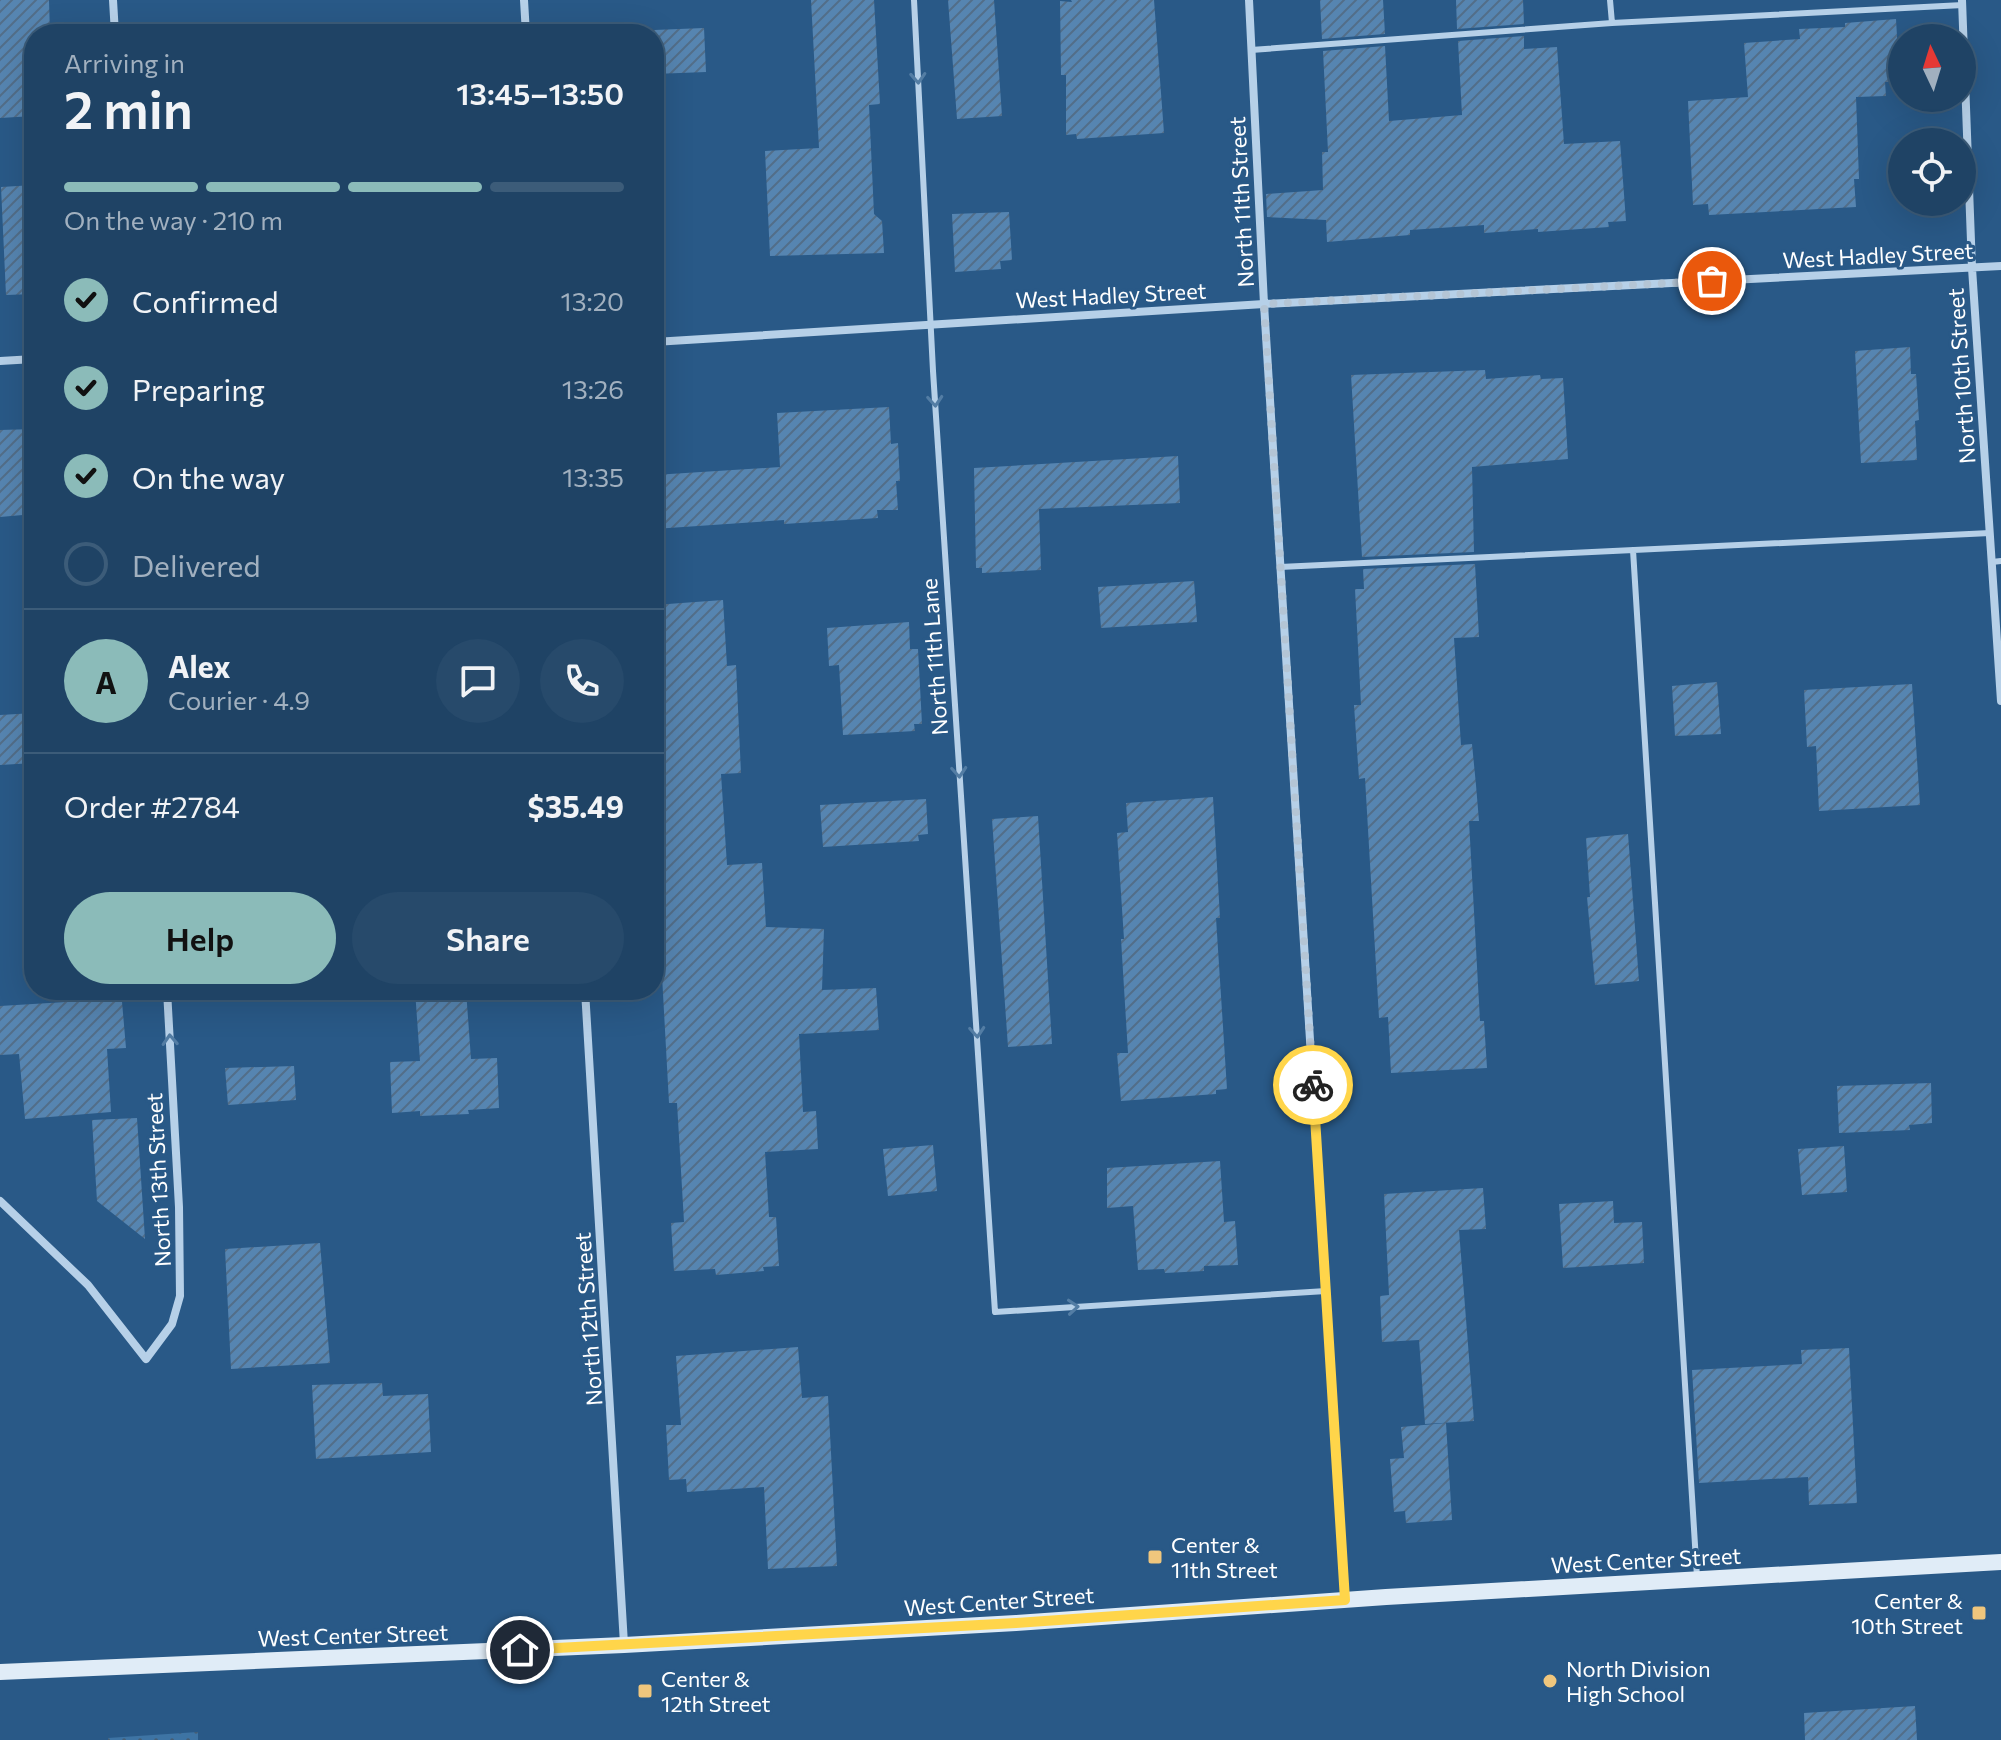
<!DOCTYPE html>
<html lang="en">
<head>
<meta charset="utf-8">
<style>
  :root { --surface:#1f4365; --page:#274a6b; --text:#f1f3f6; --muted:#a1b0bf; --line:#3c5c79; --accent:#8bbbb9 }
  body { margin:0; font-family:Commissioner,sans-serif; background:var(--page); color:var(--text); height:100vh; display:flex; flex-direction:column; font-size:30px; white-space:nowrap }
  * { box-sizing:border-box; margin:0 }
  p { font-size:26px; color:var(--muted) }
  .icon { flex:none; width:44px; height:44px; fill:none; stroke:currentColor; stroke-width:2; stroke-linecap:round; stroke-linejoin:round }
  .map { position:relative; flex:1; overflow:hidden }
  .details { position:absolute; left:24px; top:24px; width:640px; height:976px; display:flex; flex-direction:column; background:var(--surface); border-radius:32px; box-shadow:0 8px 32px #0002,0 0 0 2px var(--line) }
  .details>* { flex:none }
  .needle { width:52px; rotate:356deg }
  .buttons { position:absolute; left:1888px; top:24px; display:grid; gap:16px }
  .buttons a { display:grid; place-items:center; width:88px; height:88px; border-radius:50%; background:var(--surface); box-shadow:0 8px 32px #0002,0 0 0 2px var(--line); font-size:40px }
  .pin { position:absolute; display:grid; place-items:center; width:68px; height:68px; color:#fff; margin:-34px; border:4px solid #fff; border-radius:50%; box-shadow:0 2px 8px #0007 }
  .courier { position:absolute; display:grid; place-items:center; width:80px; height:80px; margin:-40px; border:6px solid #ffd54a; border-radius:50%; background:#fff; color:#222; box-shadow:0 2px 10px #0007 }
  .overview em { font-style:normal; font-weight:600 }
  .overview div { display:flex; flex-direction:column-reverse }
  .overview { display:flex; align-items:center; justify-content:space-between; height:136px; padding:0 40px }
  h1 { font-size:52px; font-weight:600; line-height:60px }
  .bar { display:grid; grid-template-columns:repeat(4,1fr); gap:12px 8px; align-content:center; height:96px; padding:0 40px }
  .bar i { height:10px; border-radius:6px; background:var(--line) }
  .bar .active { background:var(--accent) }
  .bar p { grid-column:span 4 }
  .line { display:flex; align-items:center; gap:20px; padding:0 40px; border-top:2px solid var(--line) }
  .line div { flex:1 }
  .round { display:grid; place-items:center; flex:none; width:84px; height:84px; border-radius:42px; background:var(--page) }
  ol { padding:0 40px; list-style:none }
  li { display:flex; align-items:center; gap:24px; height:88px }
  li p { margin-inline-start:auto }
  li .icon { padding:8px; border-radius:50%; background:var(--accent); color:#111; stroke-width:4 }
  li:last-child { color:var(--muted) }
  li i { width:44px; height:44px; border:4px solid var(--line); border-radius:50% }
  .cta { display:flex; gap:16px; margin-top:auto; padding:16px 40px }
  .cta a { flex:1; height:92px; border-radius:48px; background:var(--accent); color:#111; font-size:32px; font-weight:600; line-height:92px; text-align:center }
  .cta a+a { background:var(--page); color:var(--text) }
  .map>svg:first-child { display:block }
  .park { fill:url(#park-dots) }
  .building { fill:url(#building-hatch) }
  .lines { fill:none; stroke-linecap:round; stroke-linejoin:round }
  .lane { stroke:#b6d0e8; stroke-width:6 }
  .street { stroke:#b6d0e8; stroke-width:8 }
  .secondary { stroke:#e0ecf7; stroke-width:16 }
  .oneway { stroke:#537da4 }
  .done { stroke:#b4c5d5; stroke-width:8; stroke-dasharray:0 14.4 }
  .route { stroke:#ffd54a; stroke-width:10 }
  .poi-dot { fill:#efc67d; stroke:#295987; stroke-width:3 }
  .labels { text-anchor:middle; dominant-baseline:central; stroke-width:6; stroke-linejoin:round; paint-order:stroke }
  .street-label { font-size:22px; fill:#fff; stroke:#295987 }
  .poi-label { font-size:22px; fill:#fff; stroke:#295987; text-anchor:start }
</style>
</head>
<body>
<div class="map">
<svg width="2001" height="1740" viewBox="0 0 2001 1740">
  <defs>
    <pattern id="park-dots" width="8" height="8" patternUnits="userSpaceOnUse" patternTransform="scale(2)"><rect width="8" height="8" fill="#3e74a4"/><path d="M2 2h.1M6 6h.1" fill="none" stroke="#465e74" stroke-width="1.8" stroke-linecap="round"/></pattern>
    <pattern id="building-hatch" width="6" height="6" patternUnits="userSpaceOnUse" patternTransform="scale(2)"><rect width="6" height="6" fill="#5685b1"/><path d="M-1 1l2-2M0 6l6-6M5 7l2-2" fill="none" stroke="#526e89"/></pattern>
  </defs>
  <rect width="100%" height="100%" fill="#295987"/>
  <!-- park -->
  <path class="park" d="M 198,1732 L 198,1740 L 108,1740 L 108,1738 Z"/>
  <!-- building -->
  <path class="building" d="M 0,0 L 49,0 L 50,34 L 34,34 L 34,116 L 0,118 Z
    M 811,0 L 874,0 L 880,104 L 869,105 L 874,214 L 882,221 L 884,253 L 770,256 L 765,151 L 819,148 Z
    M 948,0 L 994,0 L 1002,116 L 957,119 Z
    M 1071,0 L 1154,0 L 1164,133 L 1077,139 L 1076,134 L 1066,135 L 1066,75 L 1061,75 L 1060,1 L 1072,2 Z
    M 1320,0 L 1383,0 L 1385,34 L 1322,39 Z
    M 1456,0 L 1523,0 L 1524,24 L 1457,29 Z
    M 1896,19 L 1899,71 L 1894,72 L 1895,82 L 1885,82 L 1886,96 L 1856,97 L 1859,179 L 1854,179 L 1856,207 L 1709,215 L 1708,204 L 1693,205 L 1688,101 L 1748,97 L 1744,43 L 1800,39 L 1799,29 L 1845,27 L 1845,23 Z
    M 704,28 L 706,72 L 654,74 L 654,30 Z
    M 1524,36 L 1524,49 L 1557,47 L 1564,144 L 1620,141 L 1626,221 L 1608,222 L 1609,227 L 1538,232 L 1538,229 L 1484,233 L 1484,225 L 1410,230 L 1410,235 L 1327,242 L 1326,220 L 1267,217 L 1266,194 L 1323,190 L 1322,152 L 1328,152 L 1323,51 L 1385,46 L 1389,121 L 1462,115 L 1458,41 Z
    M 34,185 L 34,294 L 6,295 L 1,187 Z
    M 1009,212 L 1012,260 L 1000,261 L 1001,269 L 955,272 L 952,214 Z
    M 1910,347 L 1911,374 L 1916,374 L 1919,420 L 1915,421 L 1917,460 L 1861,463 L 1855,351 Z
    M 1485,370 L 1486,379 L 1540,375 L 1541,379 L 1563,378 L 1568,459 L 1472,467 L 1474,552 L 1362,557 L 1351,375 Z
    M 889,407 L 891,444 L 898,443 L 900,481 L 896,481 L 898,510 L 877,510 L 878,518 L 784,524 L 784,520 L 654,529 L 654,475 L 780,467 L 777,413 Z
    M 34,429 L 34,514 L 0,517 L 0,430 Z
    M 1178,456 L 1180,503 L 1039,509 L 1041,570 L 982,573 L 982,568 L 976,568 L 974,468 Z
    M 1475,564 L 1479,637 L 1454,638 L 1461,745 L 1472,744 L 1476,785 L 1479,821 L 1469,821 L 1480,1021 L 1484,1021 L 1487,1068 L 1391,1073 L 1388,1017 L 1379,1018 L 1365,778 L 1359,779 L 1354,705 L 1361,705 L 1355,589 L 1364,589 L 1363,569 Z
    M 1194,581 L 1197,622 L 1101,628 L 1098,587 Z
    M 723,600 L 727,666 L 736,665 L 741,773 L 721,774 L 727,865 L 762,863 L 766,927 L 824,929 L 822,990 L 876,988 L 879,1030 L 799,1034 L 803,1112 L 816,1111 L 818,1149 L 765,1152 L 769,1217 L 776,1217 L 779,1266 L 763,1267 L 764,1271 L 716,1275 L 715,1269 L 674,1271 L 671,1223 L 684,1222 L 677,1103 L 669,1103 L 661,957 L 665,956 L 654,787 L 654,605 Z
    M 909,622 L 910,649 L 918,649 L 922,724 L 914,724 L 915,731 L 843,735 L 839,665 L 829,666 L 827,628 Z
    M 1717,682 L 1721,734 L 1675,736 L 1672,686 Z
    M 1912,684 L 1920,805 L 1819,811 L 1816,746 L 1807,747 L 1804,690 Z
    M 34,713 L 34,763 L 0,765 L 0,715 Z
    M 1213,797 L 1220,918 L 1216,918 L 1227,1089 L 1216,1090 L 1216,1094 L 1121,1101 L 1117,1053 L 1128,1053 L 1121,939 L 1124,939 L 1117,833 L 1128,832 L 1126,803 Z
    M 926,799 L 928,834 L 918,835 L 919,841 L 823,847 L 820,805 Z
    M 1038,816 L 1052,1044 L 1008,1047 L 992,819 Z
    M 1628,834 L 1639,981 L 1595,985 L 1587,897 L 1590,897 L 1586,838 Z
    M 82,990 L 121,990 L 126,1048 L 107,1049 L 111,1112 L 25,1119 L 19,1054 L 0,1055 L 0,1006 L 82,1001 Z
    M 415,990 L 466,990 L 471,1059 L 497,1058 L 499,1108 L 468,1110 L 469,1114 L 420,1116 L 420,1111 L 392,1113 L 390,1062 L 420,1061 Z
    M 294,1066 L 296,1100 L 228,1105 L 225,1068 Z
    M 1931,1083 L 1932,1123 L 1909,1125 L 1910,1130 L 1839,1133 L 1837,1086 Z
    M 137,1118 L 145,1239 L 97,1201 L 92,1120 Z
    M 933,1145 L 937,1191 L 888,1196 L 883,1149 Z
    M 1844,1146 L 1847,1192 L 1802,1195 L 1798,1149 Z
    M 1220,1161 L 1224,1222 L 1235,1221 L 1238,1265 L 1204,1266 L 1204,1271 L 1165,1273 L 1164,1269 L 1138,1270 L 1133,1206 L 1107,1208 L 1107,1168 Z
    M 1483,1188 L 1486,1229 L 1459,1230 L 1474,1421 L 1425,1424 L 1419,1340 L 1382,1342 L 1380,1296 L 1389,1295 L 1384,1194 Z
    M 1613,1201 L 1614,1223 L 1642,1222 L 1644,1263 L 1563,1268 L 1559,1204 Z
    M 320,1243 L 330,1363 L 231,1369 L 225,1249 Z
    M 798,1347 L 802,1398 L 828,1396 L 837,1566 L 768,1569 L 764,1487 L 687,1492 L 686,1479 L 669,1480 L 666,1425 L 681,1425 L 676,1356 Z
    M 1849,1348 L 1857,1503 L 1809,1505 L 1808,1477 L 1699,1483 L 1692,1370 L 1802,1364 L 1801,1350 Z
    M 382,1383 L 383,1396 L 428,1394 L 431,1452 L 316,1459 L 312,1385 Z
    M 1446,1423 L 1452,1520 L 1406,1523 L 1405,1511 L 1394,1512 L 1390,1459 L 1404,1458 L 1401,1427 Z
    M 1915,1706 L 1917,1740 L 1805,1740 L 1804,1713 Z"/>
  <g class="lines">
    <!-- lane -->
    <path class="lane" d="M 914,0 L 933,371 L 995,1312 L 1326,1291
      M 1610,0 L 1612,23
      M 1251,50 L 1612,23 L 1963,5
      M 1633,550 L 1697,1577
      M 1992,562 L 2001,561
      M 1280,567 L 1990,533"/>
    <!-- street -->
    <path class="street" d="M 113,0 L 115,34
      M 524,0 L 526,34
      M 1249,0 L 1264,304 L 1345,1600
      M 1962,0 L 1972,268 L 2001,701
      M 654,342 L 1264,304 L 2001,266
      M 0,361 L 34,359
      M 585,990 L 624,1644
      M 0,1201 L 88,1285 L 146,1359 L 172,1324 L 180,1296 L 179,1207 L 167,990"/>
    <!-- secondary -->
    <path class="secondary" d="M 0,1672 L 624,1645 L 1016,1623 L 1386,1597 L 2001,1562"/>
  </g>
  <!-- one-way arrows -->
  <defs><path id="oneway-chevron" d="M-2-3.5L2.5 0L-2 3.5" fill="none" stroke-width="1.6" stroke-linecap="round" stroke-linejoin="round" transform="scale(2)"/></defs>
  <g class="oneway">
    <use href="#oneway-chevron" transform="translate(918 78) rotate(87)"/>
    <use href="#oneway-chevron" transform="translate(935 401) rotate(86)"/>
    <use href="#oneway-chevron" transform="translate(959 772) rotate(86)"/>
    <use href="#oneway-chevron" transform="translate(977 1032) rotate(86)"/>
    <use href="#oneway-chevron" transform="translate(170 1040) rotate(-93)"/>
    <use href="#oneway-chevron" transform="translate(1073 1307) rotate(-4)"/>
  </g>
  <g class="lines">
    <!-- done -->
    <path class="done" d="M 1313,1085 L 1264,304 L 1712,281"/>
    <!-- route -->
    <path class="route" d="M 520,1650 L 1016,1623 L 1345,1600 L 1313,1085"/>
  </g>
  <!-- markers -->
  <g class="poi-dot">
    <rect x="1147" y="1549" width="16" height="16" rx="4"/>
    <rect x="1971" y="1605" width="16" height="16" rx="4"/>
    <circle cx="1550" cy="1681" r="8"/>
    <rect x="637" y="1683" width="16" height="16" rx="4"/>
  </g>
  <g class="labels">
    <!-- street labels -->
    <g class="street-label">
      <text transform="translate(1241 202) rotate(-93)">North 11th Street</text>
      <text transform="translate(1878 255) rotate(-3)">West Hadley Street</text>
      <text transform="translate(1111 295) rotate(-3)">West Hadley Street</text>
      <text transform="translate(1961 376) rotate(-94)">North 10th Street</text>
      <text transform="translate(934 657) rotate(-94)">North 11th Lane</text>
      <text transform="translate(158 1180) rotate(-93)">North 13th Street</text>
      <text transform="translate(588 1319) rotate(-94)">North 12th Street</text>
      <text transform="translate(1646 1560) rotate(-3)">West Center Street</text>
      <text transform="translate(999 1601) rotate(-4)">West Center Street</text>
      <text transform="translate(353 1635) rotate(-2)">West Center Street</text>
    </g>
    <!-- poi labels -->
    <g class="poi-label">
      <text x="1171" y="1544">Center &amp;<tspan x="1171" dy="25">11th Street</tspan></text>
      <text x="1963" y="1600" text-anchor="end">Center &amp;<tspan x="1963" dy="25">10th Street</tspan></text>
      <text x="1566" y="1668">North Division<tspan x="1566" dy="25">High School</tspan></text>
      <text x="661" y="1678">Center &amp;<tspan x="661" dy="25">12th Street</tspan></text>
    </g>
  </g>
</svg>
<div class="buttons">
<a><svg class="needle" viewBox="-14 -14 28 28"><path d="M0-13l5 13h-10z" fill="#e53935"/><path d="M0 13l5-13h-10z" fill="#a1b0bf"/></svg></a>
<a><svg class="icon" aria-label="locate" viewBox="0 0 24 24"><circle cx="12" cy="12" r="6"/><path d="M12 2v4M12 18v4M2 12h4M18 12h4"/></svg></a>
</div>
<div class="pin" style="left:1712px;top:281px;background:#ea580c"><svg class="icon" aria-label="bag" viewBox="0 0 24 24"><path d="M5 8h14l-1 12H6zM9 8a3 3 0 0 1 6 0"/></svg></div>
<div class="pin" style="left:520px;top:1650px;background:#1f2937"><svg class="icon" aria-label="home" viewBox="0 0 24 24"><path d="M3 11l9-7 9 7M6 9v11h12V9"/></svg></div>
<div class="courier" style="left:1313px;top:1085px"><svg class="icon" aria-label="bike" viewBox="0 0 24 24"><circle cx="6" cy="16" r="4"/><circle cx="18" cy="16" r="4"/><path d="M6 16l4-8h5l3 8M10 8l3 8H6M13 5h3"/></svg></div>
<section class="details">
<div class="overview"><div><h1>2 min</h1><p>Arriving in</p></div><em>13:45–13:50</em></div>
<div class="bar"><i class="active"></i><i class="active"></i><i class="active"></i><i></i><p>On the way · 210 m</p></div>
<ol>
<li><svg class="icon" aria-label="check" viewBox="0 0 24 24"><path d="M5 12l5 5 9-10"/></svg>Confirmed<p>13:20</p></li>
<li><svg class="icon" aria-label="check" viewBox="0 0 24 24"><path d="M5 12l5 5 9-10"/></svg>Preparing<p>13:26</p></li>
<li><svg class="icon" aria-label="check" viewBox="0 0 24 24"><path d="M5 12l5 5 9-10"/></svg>On the way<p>13:35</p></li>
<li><i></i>Delivered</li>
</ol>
<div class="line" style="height:144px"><b class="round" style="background:var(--accent);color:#111">A</b><div><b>Alex</b><p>Courier · 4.9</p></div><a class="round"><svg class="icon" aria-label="chat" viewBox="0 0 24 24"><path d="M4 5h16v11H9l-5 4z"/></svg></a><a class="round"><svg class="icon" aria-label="phone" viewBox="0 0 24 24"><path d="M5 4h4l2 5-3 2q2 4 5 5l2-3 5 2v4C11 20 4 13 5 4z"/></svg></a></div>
<div class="line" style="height:104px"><div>Order #2784</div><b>$35.49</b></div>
<div class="cta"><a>Help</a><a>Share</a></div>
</section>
</div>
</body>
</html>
